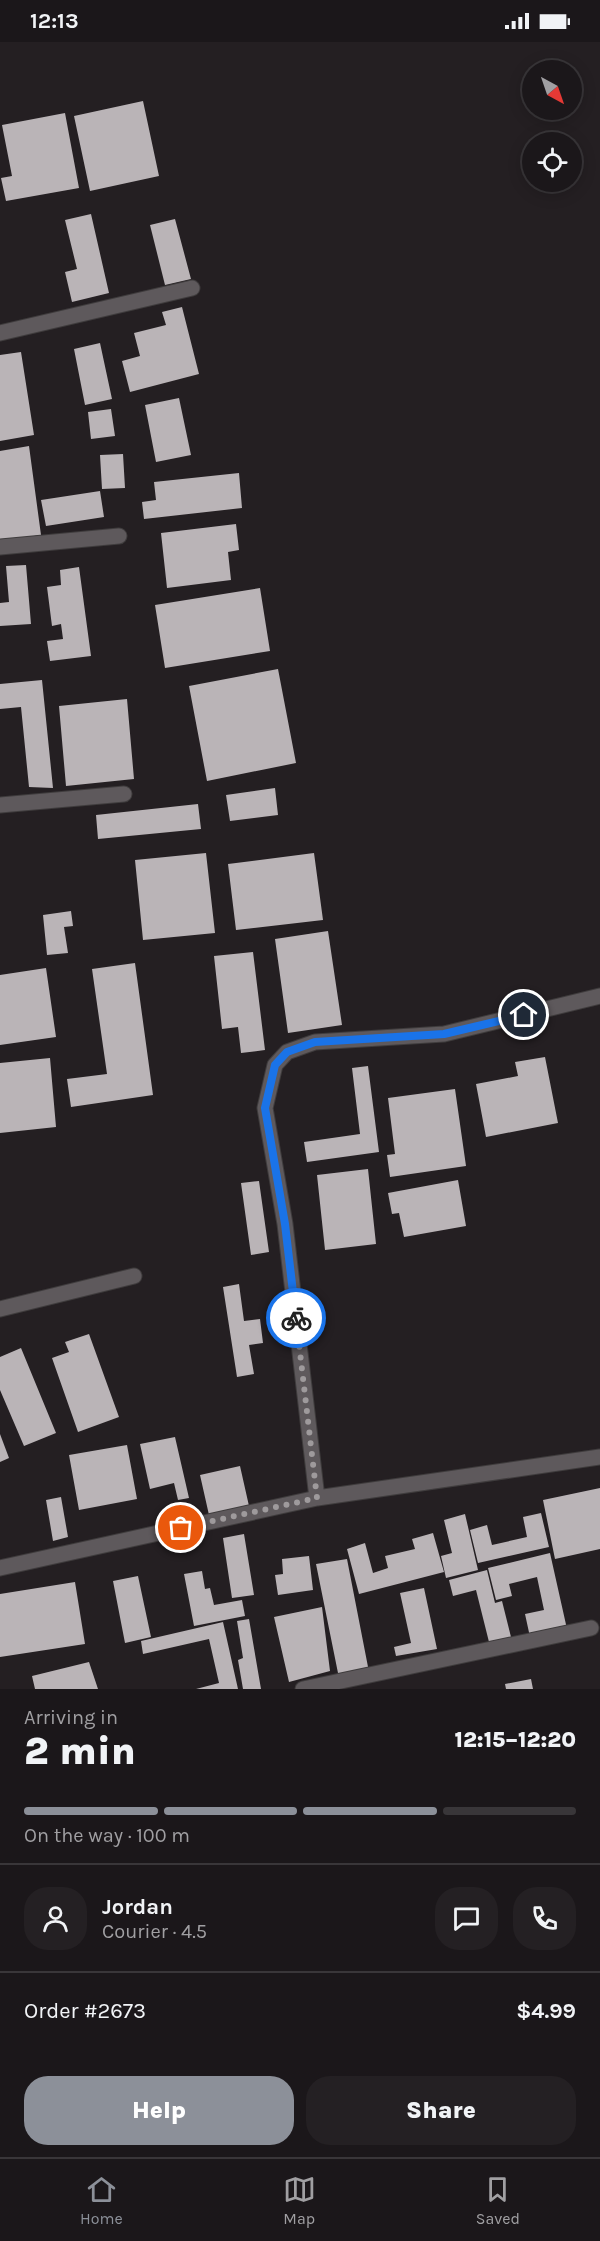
<!DOCTYPE html>
<html lang="en">
<head>
<meta charset="utf-8">
<style>
  :root { --surface:#1b171a; --page:#242023; --text:#f1f3f6; --muted:#a09fa2; --line:#393639; --accent:#8c9099 }
  body { margin:0; font-family:Karla,sans-serif; background:var(--page); color:var(--text); height:100vh; display:flex; flex-direction:column; font-size:22px; white-space:nowrap }
  * { box-sizing:border-box; margin:0 }
  p { font-size:20px; color:var(--muted) }
  .icon { flex:none; width:33px; height:33px; fill:none; stroke:currentColor; stroke-width:2; stroke-linecap:round; stroke-linejoin:round }
  .map { position:relative; height:1647px; overflow:hidden }
  .drawer { display:flex; flex-direction:column; background:var(--surface); flex:1 }
  .drawer>* { flex:none }
  .needle { width:39px; rotate:140deg }
  .fabs { position:absolute; left:522px; top:18px; display:grid; gap:12px }
  .fabs a { display:grid; place-items:center; width:60px; height:60px; border-radius:50%; background:var(--surface); box-shadow:0 3px 15px #0003,0 0 0 2px var(--line); font-size:30px }
  .pin { position:absolute; display:grid; place-items:center; width:51px; height:51px; color:#fff; margin:-26px; border:3px solid #fff; border-radius:50%; box-shadow:0 2px 6px #0007 }
  .courier { position:absolute; display:grid; place-items:center; width:60px; height:60px; margin:-30px; border:4px solid #1a73e8; border-radius:50%; background:#fff; color:#222; box-shadow:0 2px 8px #0007 }
  .summary em { font-style:normal; font-weight:800 }
  .summary div { display:flex; flex-direction:column-reverse }
  .summary { display:flex; align-items:center; justify-content:space-between; height:102px; padding:0 24px }
  h1 { font-size:39px; font-weight:800; line-height:45px }
  .bar { display:grid; grid-template-columns:repeat(4,1fr); gap:9px 6px; align-content:center; height:72px; padding:0 24px }
  .bar i { height:8px; border-radius:4px; background:var(--line) }
  .bar .selected { background:var(--accent) }
  .bar p { grid-column:span 4 }
  .line { display:flex; align-items:center; gap:15px; padding:0 24px; border-top:2px solid var(--line) }
  .line div { flex:1 }
  .round { display:grid; place-items:center; flex:none; width:63px; height:63px; border-radius:24px; background:var(--page) }
  .action { display:flex; gap:12px; margin-top:auto; padding:12px 24px }
  .action a { flex:1; height:69px; border-radius:24px; background:var(--accent); color:#fff; font-size:24px; font-weight:800; line-height:69px; text-align:center }
  .action a+a { background:var(--page); color:var(--text) }
  .status { display:flex; justify-content:space-between; align-items:center; height:42px; padding:0 30px; background:var(--surface); direction:ltr }
  .status svg { height:16px; fill:currentColor }
  .dock { display:flex; justify-content:space-around; align-items:center; height:84px; border-top:2px solid var(--line); background:var(--surface); font-size:16px; color:var(--muted) }
  .dock a { display:grid; justify-items:center; gap:3px }
  .dock .selected { color:var(--accent) }
  .map>svg:first-child { display:block }
  .building { fill:#bab4b7 }
  .lines { fill:none; stroke-linecap:round; stroke-linejoin:round }
  .street-casing { stroke:#3f3c3d; stroke-width:17 }
  .street { stroke:#5e595c; stroke-width:15 }
  .done { stroke:#9e9a9c; stroke-width:6; stroke-dasharray:0 10.8 }
  .route { stroke:#1a73e8; stroke-width:8 }
</style>
</head>
<body>
<div class="status"><b>12:13</b><svg viewBox="0 0 49 12"><path d="M0 12V9h3v3zM5 12V6h3v6zM10 12V3h3v9zM15 12V0h3v12zM26 1h20v11H26zM47 4h2v5h-2z"/></svg></div>
<div class="map">
<svg width="600" height="1647" viewBox="0 0 600 1647">
  <rect width="100%" height="100%" fill="#241f22"/>
  <!-- building -->
  <path class="building" d="M 143,59 L 159,134 L 90,149 L 74,74 Z
    M 65,71 L 79,146 L 6,159 L 1,136 L 12,134 L 2,83 Z
    M 91,172 L 109,251 L 72,260 L 65,230 L 77,227 L 65,178 Z
    M 175,177 L 191,237 L 165,243 L 150,183 Z
    M 182,265 L 199,332 L 130,350 L 122,319 L 140,314 L 134,291 L 166,283 L 162,270 Z
    M 100,301 L 112,357 L 85,363 L 74,307 Z
    M 21,310 L 34,393 L 0,399 L 0,313 Z
    M 179,356 L 191,413 L 156,420 L 145,363 Z
    M 111,367 L 115,394 L 91,397 L 88,370 Z
    M 29,404 L 41,493 L 0,499 L 0,409 Z
    M 123,412 L 125,446 L 102,447 L 100,413 Z
    M 239,431 L 242,466 L 144,477 L 142,460 L 156,458 L 154,440 Z
    M 100,449 L 104,475 L 46,484 L 41,458 Z
    M 236,482 L 239,508 L 228,510 L 231,538 L 167,546 L 161,491 Z
    M 26,523 L 31,582 L 0,584 L 0,561 L 9,560 L 6,524 Z
    M 79,525 L 91,614 L 50,619 L 47,599 L 63,597 L 61,582 L 52,584 L 47,545 L 61,543 L 60,528 Z
    M 260,546 L 270,609 L 165,626 L 155,563 Z
    M 278,627 L 296,721 L 207,739 L 189,644 Z
    M 42,638 L 53,746 L 29,745 L 21,665 L 0,667 L 0,642 Z
    M 127,657 L 134,737 L 66,744 L 59,664 Z
    M 275,746 L 278,773 L 230,779 L 226,753 Z
    M 198,762 L 201,787 L 98,797 L 96,773 Z
    M 206,811 L 215,891 L 143,898 L 135,818 Z
    M 314,811 L 323,878 L 236,888 L 228,822 Z
    M 71,869 L 73,884 L 64,885 L 68,911 L 47,913 L 43,873 Z
    M 328,889 L 342,983 L 288,991 L 275,897 Z
    M 253,910 L 265,1008 L 241,1011 L 238,985 L 222,987 L 214,914 Z
    M 135,921 L 153,1053 L 71,1065 L 67,1037 L 107,1032 L 92,927 Z
    M 46,926 L 56,995 L 0,1003 L 0,933 Z
    M 545,1015 L 558,1081 L 486,1095 L 476,1042 L 518,1034 L 515,1020 Z
    M 50,1016 L 56,1085 L 0,1091 L 0,1021 Z
    M 368,1024 L 379,1110 L 307,1120 L 304,1100 L 360,1092 L 352,1026 Z
    M 455,1047 L 466,1124 L 390,1135 L 387,1113 L 395,1112 L 388,1056 Z
    M 368,1127 L 376,1202 L 325,1208 L 317,1133 Z
    M 458,1138 L 466,1184 L 404,1195 L 399,1171 L 392,1172 L 388,1151 Z
    M 259,1139 L 269,1210 L 251,1213 L 241,1141 Z
    M 239,1242 L 244,1279 L 260,1277 L 263,1301 L 249,1303 L 254,1332 L 237,1335 L 223,1245 Z
    M 89,1292 L 119,1375 L 78,1390 L 52,1316 L 69,1310 L 65,1300 Z
    M 21,1306 L 56,1391 L 24,1404 L 0,1348 L 0,1315 Z
    M 0,1392 L 9,1416 L 0,1420 Z
    M 175,1395 L 189,1456 L 178,1458 L 174,1441 L 150,1447 L 140,1402 Z
    M 127,1403 L 137,1457 L 79,1468 L 69,1413 Z
    M 240,1424 L 249,1464 L 209,1473 L 200,1433 Z
    M 600,1446 L 600,1507 L 555,1517 L 543,1458 Z
    M 61,1455 L 68,1495 L 53,1499 L 46,1458 Z
    M 541,1471 L 549,1505 L 478,1521 L 470,1488 L 487,1483 L 492,1503 L 527,1495 L 523,1475 Z
    M 465,1472 L 478,1528 L 446,1536 L 441,1514 L 452,1511 L 444,1478 Z
    M 433,1491 L 444,1530 L 359,1552 L 347,1507 L 365,1501 L 373,1531 L 388,1526 L 385,1514 L 415,1507 L 412,1497 Z
    M 244,1492 L 254,1553 L 232,1556 L 223,1496 Z
    M 550,1511 L 567,1587 L 530,1595 L 525,1572 L 544,1568 L 537,1535 L 509,1542 L 512,1554 L 496,1558 L 488,1526 Z
    M 309,1514 L 313,1548 L 278,1553 L 275,1533 L 283,1532 L 282,1517 Z
    M 347,1517 L 369,1630 L 339,1636 L 316,1522 Z
    M 487,1528 L 495,1561 L 502,1559 L 511,1595 L 489,1600 L 476,1548 L 453,1554 L 449,1538 Z
    M 202,1529 L 205,1547 L 210,1546 L 214,1563 L 242,1558 L 245,1574 L 194,1584 L 184,1532 Z
    M 138,1534 L 151,1595 L 125,1601 L 113,1539 Z
    M 75,1540 L 85,1602 L 0,1615 L 0,1552 Z
    M 424,1546 L 437,1607 L 396,1614 L 394,1605 L 411,1601 L 400,1551 Z
    M 322,1565 L 330,1629 L 289,1640 L 274,1575 Z
    M 249,1577 L 261,1647 L 243,1647 L 238,1618 L 243,1616 L 237,1579 Z
    M 223,1580 L 238,1647 L 196,1647 L 219,1641 L 209,1597 L 143,1612 L 141,1599 Z
    M 89,1620 L 98,1647 L 35,1647 L 32,1634 Z
    M 531,1637 L 533,1647 L 506,1647 L 505,1642 Z"/>
  <g class="lines">
    <!-- street casing -->
    <g class="street-casing">
      <path id="street" d="M 0,291 L 192,246
        M 0,505 L 119,494
        M 0,763 L 124,752
        M 0,1267 L 134,1234
        M 317,1456 L 285,1182 L 265,1066 L 275,1023 L 287,1010 L 315,1000 L 444,992 L 600,954
        M 0,1526 L 317,1456 L 600,1415
        M 303,1647 L 591,1586"/>
    </g>
    <!-- street -->
    <use href="#street" class="street"/>
  </g>
  <g class="lines">
    <!-- done -->
    <path class="done" d="M 181,1486 L 317,1456 L 296,1276"/>
    <!-- route -->
    <path class="route" d="M 296,1276 L 285,1182 L 265,1066 L 275,1023 L 287,1010 L 315,1000 L 444,992 L 524,973"/>
  </g>
</svg>
<div class="fabs">
<a><svg class="needle" viewBox="-14 -14 28 28"><path d="M0-13l5 13h-10z" fill="#e53935"/><path d="M0 13l5-13h-10z" fill="#a09fa2"/></svg></a>
<a><svg class="icon" aria-label="locate" viewBox="0 0 24 24"><circle cx="12" cy="12" r="6"/><path d="M12 2v4M12 18v4M2 12h4M18 12h4"/></svg></a>
</div>
<div class="pin" style="left:181px;top:1486px;background:#ea580c"><svg class="icon" aria-label="bag" viewBox="0 0 24 24"><path d="M5 8h14l-1 12H6zM9 8a3 3 0 0 1 6 0"/></svg></div>
<div class="pin" style="left:524px;top:973px;background:#1f2937"><svg class="icon" aria-label="home" viewBox="0 0 24 24"><path d="M3 11l9-7 9 7M6 9v11h12V9"/></svg></div>
<div class="courier" style="left:296px;top:1276px"><svg class="icon" aria-label="bike" viewBox="0 0 24 24"><circle cx="6" cy="16" r="4"/><circle cx="18" cy="16" r="4"/><path d="M6 16l4-8h5l3 8M10 8l3 8H6M13 5h3"/></svg></div>
</div>
<section class="drawer">
<div class="summary"><div><h1>2 min</h1><p>Arriving in</p></div><em>12:15–12:20</em></div>
<div class="bar"><i class="selected"></i><i class="selected"></i><i class="selected"></i><i></i><p>On the way · 100 m</p></div>
<div class="line" style="height:108px"><a class="round"><svg class="icon" aria-label="person" viewBox="0 0 24 24"><circle cx="12" cy="8" r="4"/><path d="M4 21q1-7 8-7t8 7"/></svg></a><div><b>Jordan</b><p>Courier · 4.5</p></div><a class="round"><svg class="icon" aria-label="chat" viewBox="0 0 24 24"><path d="M4 5h16v11H9l-5 4z"/></svg></a><a class="round"><svg class="icon" aria-label="phone" viewBox="0 0 24 24"><path d="M5 4h4l2 5-3 2q2 4 5 5l2-3 5 2v4C11 20 4 13 5 4z"/></svg></a></div>
<div class="line" style="height:78px"><div>Order #2673</div><b>$4.99</b></div>
<div class="action"><a>Help</a><a>Share</a></div>
</section>
<nav class="dock">
<a class="selected"><svg class="icon" aria-label="home" viewBox="0 0 24 24"><path d="M3 11l9-7 9 7M6 9v11h12V9"/></svg>Home</a>
<a><svg class="icon" aria-label="map" viewBox="0 0 24 24"><path d="M3 6l6-2 6 2 6-2v14l-6 2-6-2-6 2zM9 4v14M15 6v14"/></svg>Map</a>
<a><svg class="icon" aria-label="saved" viewBox="0 0 24 24"><path d="M7 4h10v16l-5-4-5 4z"/></svg>Saved</a>
</nav>
</body>
</html>
